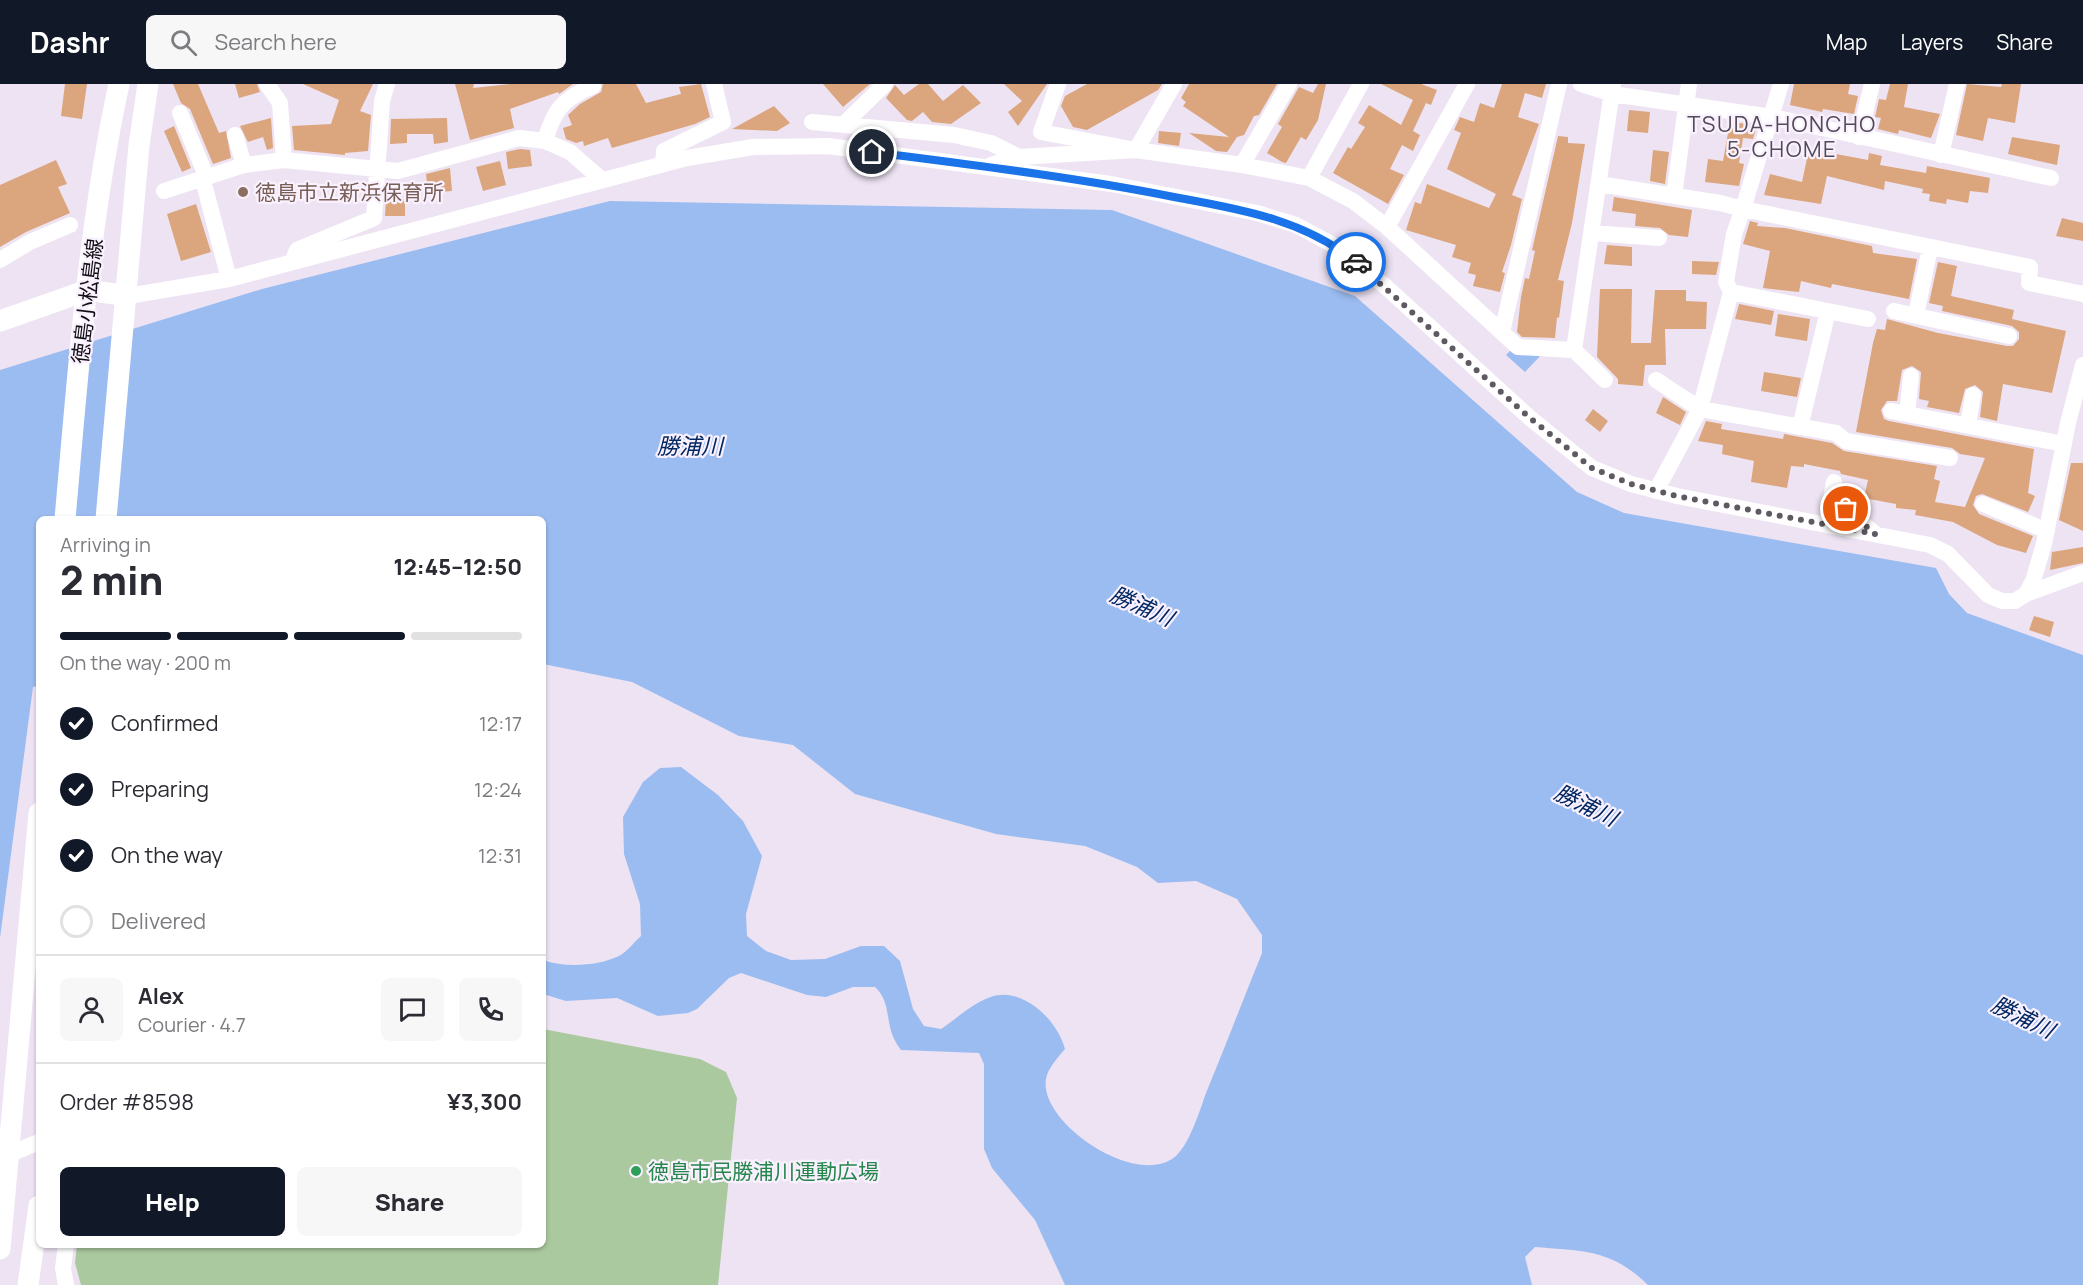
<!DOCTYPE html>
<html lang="en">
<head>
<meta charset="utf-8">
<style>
  :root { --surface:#fff; --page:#f7f7f7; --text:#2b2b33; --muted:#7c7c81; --line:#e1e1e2; --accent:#111827 }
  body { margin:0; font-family:Manrope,"Noto Sans JP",sans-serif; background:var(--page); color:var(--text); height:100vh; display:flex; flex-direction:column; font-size:22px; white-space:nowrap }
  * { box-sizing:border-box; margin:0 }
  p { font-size:20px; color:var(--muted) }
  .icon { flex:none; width:33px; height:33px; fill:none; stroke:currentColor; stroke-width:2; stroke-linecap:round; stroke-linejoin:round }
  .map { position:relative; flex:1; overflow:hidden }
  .sheet { position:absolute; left:36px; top:432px; width:510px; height:732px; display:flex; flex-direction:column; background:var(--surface); border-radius:9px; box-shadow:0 2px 4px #0004 }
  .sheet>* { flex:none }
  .pin { position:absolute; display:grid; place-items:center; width:51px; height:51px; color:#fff; margin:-26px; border:3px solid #fff; border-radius:50%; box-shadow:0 2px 6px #0007 }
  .courier { position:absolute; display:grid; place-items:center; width:60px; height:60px; margin:-30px; border:4px solid #1a73e8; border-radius:50%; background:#fff; color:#222; box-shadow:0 2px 8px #0007 }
  .headline em { font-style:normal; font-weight:800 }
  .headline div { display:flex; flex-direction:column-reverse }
  .headline { display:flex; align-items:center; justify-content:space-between; height:102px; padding:0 24px }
  h1 { font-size:39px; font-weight:800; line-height:45px }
  .bar { display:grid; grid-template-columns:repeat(4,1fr); gap:9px 6px; align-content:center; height:72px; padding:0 24px }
  .bar i { height:8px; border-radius:4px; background:var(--line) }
  .bar .on { background:var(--accent) }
  .bar p { grid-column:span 4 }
  .line { display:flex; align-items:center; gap:15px; padding:0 24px; border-top:2px solid var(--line) }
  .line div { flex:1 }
  .round { display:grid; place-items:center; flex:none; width:63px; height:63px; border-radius:9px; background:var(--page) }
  ol { padding:0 24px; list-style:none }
  li { display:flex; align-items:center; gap:18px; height:66px }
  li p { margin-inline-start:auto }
  li .icon { padding:6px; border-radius:50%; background:var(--accent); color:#fff; stroke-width:4 }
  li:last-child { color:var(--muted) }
  li i { width:33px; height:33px; border:3px solid var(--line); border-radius:50% }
  .primary-button { display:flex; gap:12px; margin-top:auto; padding:12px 24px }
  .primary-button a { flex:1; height:69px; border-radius:9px; background:var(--accent); color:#fff; font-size:24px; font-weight:800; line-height:69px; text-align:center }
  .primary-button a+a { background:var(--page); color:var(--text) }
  header { display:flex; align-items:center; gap:36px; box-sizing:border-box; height:84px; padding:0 30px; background:var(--accent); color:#fff }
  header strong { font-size:28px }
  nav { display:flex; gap:33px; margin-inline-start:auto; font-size:21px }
  .search { width:420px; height:54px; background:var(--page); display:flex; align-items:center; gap:15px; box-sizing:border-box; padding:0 21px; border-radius:9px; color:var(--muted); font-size:22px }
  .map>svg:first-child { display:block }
  .green { fill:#abc99e }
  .water { fill:#9bbcf0 }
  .building { fill:#dba57e }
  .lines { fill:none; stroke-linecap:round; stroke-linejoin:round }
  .minor { stroke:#fff; stroke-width:16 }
  .major { stroke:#fff; stroke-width:21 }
  .done { stroke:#5f5962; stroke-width:6; stroke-dasharray:0 10.8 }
  .route { stroke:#1a73e8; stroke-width:8 }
  .education-dot { fill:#8d6e63; stroke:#faf1fe; stroke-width:2 }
  .leisure-dot { fill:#2e9e5b; stroke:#faf1fe; stroke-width:2 }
  .labels { text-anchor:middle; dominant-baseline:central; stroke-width:4.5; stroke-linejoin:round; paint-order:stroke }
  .education-label { font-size:21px; fill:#785e54; stroke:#faf1fe; text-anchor:start }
  .street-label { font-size:21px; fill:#120f14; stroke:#faf1fe }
  .leisure-label { font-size:21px; fill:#27864d; stroke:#faf1fe; text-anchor:start }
  .neighbourhood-label { font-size:22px; letter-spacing:1.5px; fill:#534a57; stroke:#faf1fe }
  .water-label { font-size:22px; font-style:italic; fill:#002762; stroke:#faf1fe }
</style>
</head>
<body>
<header>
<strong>Dashr</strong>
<div class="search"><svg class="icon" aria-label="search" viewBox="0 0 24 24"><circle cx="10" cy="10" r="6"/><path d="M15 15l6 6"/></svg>Search here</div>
<nav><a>Map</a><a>Layers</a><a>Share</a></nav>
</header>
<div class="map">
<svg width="2083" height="1201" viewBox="0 0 2083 1201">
  <rect width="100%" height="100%" fill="#eee3f3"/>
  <!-- green -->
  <path class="green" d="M 543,945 L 700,975 L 726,988 L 737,1014 L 718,1201 L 81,1201 L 75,1179 L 77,1161 L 543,1161 Z"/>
  <!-- water -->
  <path class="water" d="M 610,117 L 1112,126 L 1355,212 L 1577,408 L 1624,429 L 1936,484 L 1949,510 L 1967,529 L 2083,571 L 2083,1201 L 1648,1201 C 1611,1165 1583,1167 1535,1163 L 1525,1173 L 1532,1201 L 1065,1201 L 1035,1136 L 992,1084 L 984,1065 L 984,980 L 979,969 L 901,966 C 882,942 894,921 875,903 L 853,903 L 826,913 L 807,911 L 741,889 L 729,894 L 697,925 L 688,929 L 658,932 L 617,914 L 566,917 L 543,910 L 543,876 C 565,884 598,882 619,872 C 627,868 634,858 641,852 L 640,820 L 624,770 L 623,733 L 643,698 L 660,684 L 681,683 L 718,711 L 743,737 L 762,772 L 746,830 L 747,852 L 766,867 L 791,876 L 825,875 L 861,862 L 884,862 L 900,877 L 913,925 L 924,942 L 941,945 C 956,935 972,920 988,914 C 1021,900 1057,935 1065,965 C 1059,972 1050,982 1047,991 C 1032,1035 1139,1108 1177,1071 C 1190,1058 1200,1026 1206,1009 C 1225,963 1243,916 1262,869 L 1262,851 L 1237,815 L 1196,797 L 1158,799 L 1137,783 L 1085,762 L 996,750 L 855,710 L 793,661 L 739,652 L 632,598 L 543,580 L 543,435 L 39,435 L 39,602 L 33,603 L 0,854 L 0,286 L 262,205 Z
    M 1512,265 L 1542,270 L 1525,288 L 1506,271 Z"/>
  <!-- building -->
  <path class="building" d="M 65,0 L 87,0 L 82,35 L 61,32 Z
    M 173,0 L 198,0 L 219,49 L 226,47 L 231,74 L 213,80 L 190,25 L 181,19 Z
    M 235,0 L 257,0 L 260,8 L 239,14 Z
    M 303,0 L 373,0 L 360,27 L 371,31 L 368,67 L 345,69 L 345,71 L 294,66 L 292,42 L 331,40 L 339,16 Z
    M 455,0 L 474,0 L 473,4 L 510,0 L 573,0 L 559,10 L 558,8 L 510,25 L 514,44 L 470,56 Z
    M 603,0 L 636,0 L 646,19 L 681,10 L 679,3 L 701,0 L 710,33 L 695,40 L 612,64 L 608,54 L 584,62 L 583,57 L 576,59 L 566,55 L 563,44 L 572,41 L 568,31 L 580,20 L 601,8 Z
    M 823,0 L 870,0 L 843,23 Z
    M 919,0 L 928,0 L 943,17 L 963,1 L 981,19 L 951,40 L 932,38 L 923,28 L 912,37 L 907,36 L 886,14 L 895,1 L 904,11 Z
    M 1004,0 L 1047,0 L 1018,42 L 1008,28 L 1022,17 Z
    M 1087,0 L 1162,0 L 1158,6 L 1087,46 L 1073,43 L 1061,22 L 1065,12 Z
    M 1189,0 L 1277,0 L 1259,31 L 1254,32 L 1244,51 L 1237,53 L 1227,68 L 1216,67 L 1189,49 L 1229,53 L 1183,22 L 1186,18 L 1181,14 Z
    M 1318,0 L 1326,0 L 1318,36 L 1306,56 L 1301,53 L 1286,79 L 1282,78 L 1267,69 L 1282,43 L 1278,40 L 1299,3 L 1313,9 Z
    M 1381,0 L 1421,0 L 1437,6 L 1431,21 L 1426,19 L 1413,47 L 1420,51 L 1413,67 L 1402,61 L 1390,85 L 1404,91 L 1388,120 L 1333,89 L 1348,63 L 1351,65 L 1365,43 L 1358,39 L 1369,21 L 1401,41 L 1413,16 Z
    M 1502,0 L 1546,0 L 1542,14 L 1525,9 L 1518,33 L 1539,40 L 1512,111 L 1522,115 L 1511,161 L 1502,188 L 1505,189 L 1500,208 L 1473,202 L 1476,191 L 1468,189 L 1471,179 L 1452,173 L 1456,161 L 1406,146 L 1415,118 L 1421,120 L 1427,100 L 1489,124 L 1496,110 L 1447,85 L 1461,49 L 1454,46 L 1460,33 L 1474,38 L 1480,19 L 1494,24 Z
    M 1794,0 L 1850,0 L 1848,10 L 1858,12 L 1854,30 L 1823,25 L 1822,28 L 1790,21 Z
    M 1890,0 L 1908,0 L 1904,23 L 1940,30 L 1931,54 L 1899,46 L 1898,50 L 1878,45 L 1881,34 L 1875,33 L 1879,15 L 1886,16 Z
    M 1967,0 L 2001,3 L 2002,0 L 2021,0 L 2015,39 L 1988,34 L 1983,57 L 1956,51 Z
    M 774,22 L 790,39 L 777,47 L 732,45 Z
    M 1629,26 L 1650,28 L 1648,49 L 1627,47 Z
    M 271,34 L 273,64 L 267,66 L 263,53 L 248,58 L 240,42 Z
    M 447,34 L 448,58 L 434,60 L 433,50 L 407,50 L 407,59 L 390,60 L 391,35 Z
    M 1730,38 L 1757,41 L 1753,55 L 1743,54 L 1739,79 L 1744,80 L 1739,102 L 1705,98 L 1708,75 L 1723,77 Z
    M 174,42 L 191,84 L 182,88 L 164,47 Z
    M 1159,47 L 1181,49 L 1179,62 L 1158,59 Z
    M 1558,52 L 1568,53 L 1568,59 L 1585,60 L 1572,139 L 1558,196 L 1564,197 L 1559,234 L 1557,233 L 1555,254 L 1522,253 L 1517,248 L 1521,213 L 1525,194 L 1529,195 L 1535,167 L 1532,166 Z
    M 2012,53 L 2060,61 L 2057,81 L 2008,70 Z
    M 520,65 L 530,66 L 532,82 L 508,85 L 506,68 Z
    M 1809,65 L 1868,76 L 1869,69 L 1882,72 L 1880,81 L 1926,89 L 1927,82 L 1990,94 L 1988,109 L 1970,107 L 1968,119 L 1947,115 L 1946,120 L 1929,117 L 1930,110 L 1922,109 L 1923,105 L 1885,97 L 1884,106 L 1827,92 L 1821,120 L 1764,111 L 1770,90 L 1802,98 Z
    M 1653,66 L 1669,68 L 1665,100 L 1650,97 Z
    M 56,76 L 67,100 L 58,103 L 70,129 L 26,148 L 0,163 L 0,101 Z
    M 500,77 L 506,101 L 483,107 L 476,83 Z
    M 450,84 L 452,107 L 428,109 L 426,90 Z
    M 1614,113 L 1692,126 L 1688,153 L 1669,151 L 1660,144 L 1635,142 L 1636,130 L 1612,127 Z
    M 405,115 L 405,132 L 385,132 L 386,116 Z
    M 196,120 L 211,168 L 181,177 L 167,130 Z
    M 2062,134 L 2083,139 L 2083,157 L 2056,152 Z
    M 1750,137 L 1758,139 L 1757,142 L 1785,144 L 1872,162 L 1873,169 L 1917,175 L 1909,215 L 1832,200 L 1831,204 L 1801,197 L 1799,208 L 1763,204 L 1770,167 L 1743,160 Z
    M 1607,161 L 1632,163 L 1632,182 L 1604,180 Z
    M 1692,177 L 1719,178 L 1716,191 L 1692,190 Z
    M 1938,178 L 1957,182 L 1951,212 L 2014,226 L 2012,235 L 2066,247 L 2052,309 L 2003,300 L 1997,337 L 1980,333 L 1983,308 L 1975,301 L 1965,305 L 1959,329 L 1927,323 L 1929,317 L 1919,315 L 1921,288 L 1912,282 L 1902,286 L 1897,317 L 1887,317 L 1881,326 L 1884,335 L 1889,337 L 2034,365 L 2028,409 L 2035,412 L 2028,428 L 1982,410 L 1976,412 L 1973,421 L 1979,430 L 2033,452 L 2026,469 L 1997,461 L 1953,438 L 1915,431 L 1916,426 L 1896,424 L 1896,420 L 1864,414 L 1868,396 L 1841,390 L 1840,387 L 1804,380 L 1804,383 L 1791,382 L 1787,404 L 1751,398 L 1754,377 L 1722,370 L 1723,361 L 1698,357 L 1706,337 L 1722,340 L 1721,345 L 1783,355 L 1784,350 L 1832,359 L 1844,367 L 1937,382 L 1934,395 L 1940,397 L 1935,418 L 1965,423 L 1985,374 L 1960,370 L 1952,364 L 1856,348 L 1873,259 L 1877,245 L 1885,246 L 1887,235 L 1938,249 L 2007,262 L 2013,262 L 2019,255 L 2019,248 L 2012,242 L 1942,227 L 1943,222 L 1929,219 Z
    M 1600,205 L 1632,205 L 1631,259 L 1651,259 L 1655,206 L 1686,206 L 1686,217 L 1707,218 L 1706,245 L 1665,245 L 1666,281 L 1645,281 L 1643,302 L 1618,300 L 1618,295 L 1597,273 Z
    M 1739,220 L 1774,227 L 1771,241 L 1735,235 Z
    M 1778,230 L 1810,235 L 1807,257 L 1775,252 Z
    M 1764,288 L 1801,294 L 1797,313 L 1761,307 Z
    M 1663,313 L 1686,328 L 1680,341 L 1656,329 Z
    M 1593,325 L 1608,337 L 1600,348 L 1585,336 Z
    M 2071,379 L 2083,379 L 2083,447 L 2059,436 Z
    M 2083,463 L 2083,479 L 2050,486 L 2052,468 Z
    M 2034,532 L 2054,538 L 2050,553 L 2029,546 Z"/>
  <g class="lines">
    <!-- minor -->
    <path class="minor" d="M 267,0 L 280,19 L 284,76
      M 1058,0 L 1041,48 L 1136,66 L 1174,0
      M 1581,0 L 1612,10 L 1772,33 L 2051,94
      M 1781,0 L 1743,125 L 2030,183 L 2029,199 L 2083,210
      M 180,29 L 207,94
      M 812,38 L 954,51 L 991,59 L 1019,73
      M 843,41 L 885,0
      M 235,51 L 244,81
      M 1859,53 L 1872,0
      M 545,57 C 554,25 563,15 593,2
      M 1941,71 L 1957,0
      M 663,80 L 664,67 L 723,38 L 714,0
      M 991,81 L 1019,73 L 1136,66 L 1242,81 L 1309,94 L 1353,117 L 1387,143 L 1518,263 L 1574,266 L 1613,0
      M 1242,81 L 1289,0
      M 1309,94 L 1361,0
      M 203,96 L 229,195
      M 1599,100 L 1720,119 L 1743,125 L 1734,150 L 1726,198 L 1731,208
      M 164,107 L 244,81 L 284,76 L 398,87 L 519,54 L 545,57 L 570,68 L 602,96
      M 1674,112 L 1689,0
      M 1387,143 L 1467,0
      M 1592,149 L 1659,154
      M 0,176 L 30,158 L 70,141
      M 292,178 L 297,166 L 374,134 L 382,17 L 387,0
      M 128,212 L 229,195 L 687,74 L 753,63 L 828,62 L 1111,100 L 1257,129 L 1296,141 L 1337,163 L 1385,202 L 1530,334 L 1592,384 L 1631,400 L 1677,412 L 1930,461 L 1948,470 L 1988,511 L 2002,517 L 2015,517 L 2026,510 L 2033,497 L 2044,460 L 2068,339 L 2083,281
      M 1894,227 L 2009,252
      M 1916,231 L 1930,164
      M 1502,248 L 1559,0
      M 1574,266 L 1605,296
      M 1656,296 L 1700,325 L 1836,349 L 1846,357 L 1950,374
      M 1891,327 L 2064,360
      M 1907,330 L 1911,292
      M 1968,341 L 1973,311
      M 1800,343 L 1828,227
      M 1834,398 L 1831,413 L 1874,449
      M 1656,407 L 1700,325 L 1731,208 L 1868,235
      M 1983,420 L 2047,447
      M 2026,510 L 2083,489
      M 0,1074 L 39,1058
      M 66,1161 L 63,1184 L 66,1201"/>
    <!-- major -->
    <path class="major" d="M 0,237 L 88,206 L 128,212
      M 65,435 C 78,290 88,143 119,0
      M 106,435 L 139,61 L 148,0
      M 0,1165 L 39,729
      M 28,1201 L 39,1122"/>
  </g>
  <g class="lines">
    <!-- done -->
    <path class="done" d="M 1356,178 L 1530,334 L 1592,384 L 1631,400 L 1677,412 L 1875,450 L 1846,425"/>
    <!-- route -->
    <path class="route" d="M 872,68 C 973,81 1074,93 1174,113 C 1239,125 1303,135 1356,178"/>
  </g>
  <!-- markers -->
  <circle class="education-dot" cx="243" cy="108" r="6"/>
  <circle class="leisure-dot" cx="636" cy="1087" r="6"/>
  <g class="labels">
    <!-- education labels -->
    <g class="education-label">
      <text x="255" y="108">徳島市立新浜保育所</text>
    </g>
    <!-- street labels -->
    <g class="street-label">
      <text transform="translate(87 217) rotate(-83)">徳島小松島線</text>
    </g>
    <!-- leisure labels -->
    <g class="leisure-label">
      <text x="648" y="1087">徳島市民勝浦川運動広場</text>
    </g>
    <!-- neighbourhood labels -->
    <g class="neighbourhood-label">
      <text x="1782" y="40">TSUDA-HONCHO<tspan x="1782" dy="25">5-CHOME</tspan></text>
    </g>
    <!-- water labels -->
    <g class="water-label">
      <text x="690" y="362">勝浦川</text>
      <text transform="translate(1142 522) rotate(24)">勝浦川</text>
      <text transform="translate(1586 721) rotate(26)">勝浦川</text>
      <text transform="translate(2023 933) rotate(26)">勝浦川</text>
    </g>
  </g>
</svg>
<div class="pin" style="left:1846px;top:425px;background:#ea580c"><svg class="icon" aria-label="bag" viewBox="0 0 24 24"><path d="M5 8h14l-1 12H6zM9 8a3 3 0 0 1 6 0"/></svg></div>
<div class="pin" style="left:872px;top:68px;background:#1f2937"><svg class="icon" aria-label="home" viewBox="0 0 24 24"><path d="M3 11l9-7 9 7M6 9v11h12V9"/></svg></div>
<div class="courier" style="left:1356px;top:178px"><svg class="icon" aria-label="car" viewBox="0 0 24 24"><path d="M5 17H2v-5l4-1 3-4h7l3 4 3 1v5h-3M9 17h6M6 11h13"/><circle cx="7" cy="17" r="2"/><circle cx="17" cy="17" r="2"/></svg></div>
<section class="sheet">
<div class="headline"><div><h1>2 min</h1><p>Arriving in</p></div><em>12:45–12:50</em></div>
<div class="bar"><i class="on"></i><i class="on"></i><i class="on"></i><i></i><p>On the way · 200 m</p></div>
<ol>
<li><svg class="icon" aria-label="check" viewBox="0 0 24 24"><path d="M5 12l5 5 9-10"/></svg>Confirmed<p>12:17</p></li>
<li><svg class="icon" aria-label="check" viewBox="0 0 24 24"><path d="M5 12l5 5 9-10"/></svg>Preparing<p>12:24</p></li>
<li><svg class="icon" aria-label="check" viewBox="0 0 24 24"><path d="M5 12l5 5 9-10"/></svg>On the way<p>12:31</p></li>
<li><i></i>Delivered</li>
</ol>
<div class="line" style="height:108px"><a class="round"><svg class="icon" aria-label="person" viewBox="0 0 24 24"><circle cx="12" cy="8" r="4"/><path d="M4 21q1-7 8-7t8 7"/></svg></a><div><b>Alex</b><p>Courier · 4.7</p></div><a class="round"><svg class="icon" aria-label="chat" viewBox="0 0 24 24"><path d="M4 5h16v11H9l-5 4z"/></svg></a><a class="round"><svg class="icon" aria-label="phone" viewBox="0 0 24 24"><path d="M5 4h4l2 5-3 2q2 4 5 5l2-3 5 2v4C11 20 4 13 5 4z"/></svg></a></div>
<div class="line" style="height:78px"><div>Order #8598</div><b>¥3,300</b></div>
<div class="primary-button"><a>Help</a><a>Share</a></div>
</section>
</div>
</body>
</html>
